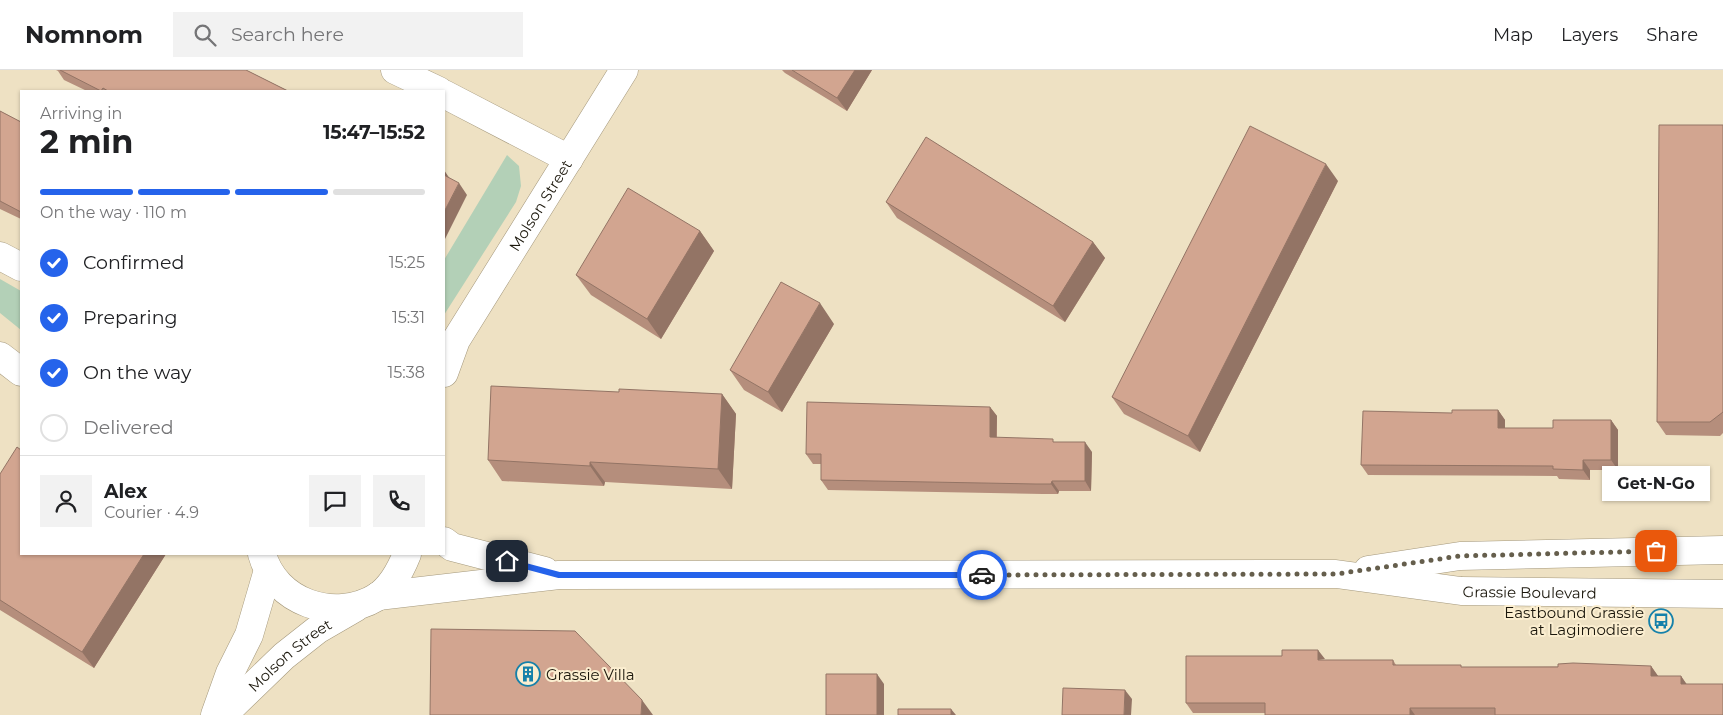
<!DOCTYPE html>
<html lang="en">
<head>
<meta charset="utf-8">
<style>
  :root { --surface:#fff; --page:#f2f2f2; --text:#202124; --muted:#757577; --line:#e0e0e0; --accent:#2563eb }
  body { margin:0; font-family:Montserrat,sans-serif; background:var(--page); color:var(--text); height:100vh; display:flex; flex-direction:column; font-size:19px; white-space:nowrap }
  * { box-sizing:border-box; margin:0 }
  p { font-size:16px; color:var(--muted) }
  .icon { flex:none; width:28px; height:28px; fill:none; stroke:currentColor; stroke-width:2; stroke-linecap:round; stroke-linejoin:round }
  .map { position:relative; flex:1; overflow:hidden }
  .panel { position:absolute; left:20px; top:20px; width:425px; height:465px; display:flex; flex-direction:column; background:var(--surface); border-radius:0px; box-shadow:0 1px 4px #0004 }
  .panel>* { flex:none }
  .pin { position:absolute; display:grid; place-items:center; width:42px; height:42px; color:#fff; margin:-21px; border-radius:10px; box-shadow:0 2px 8px #0006 }
  .courier { position:absolute; display:grid; place-items:center; width:50px; height:50px; margin:-25px; border:4px solid #2563eb; border-radius:50%; background:#fff; color:#222; box-shadow:0 1px 6px #0007 }
  .bubble { position:absolute; height:35px; border-radius:0px; background:var(--surface); box-shadow:0 1px 4px #0004; font-size:16px; font-weight:700; line-height:35px; text-align:center }
  .head em { font-style:normal; font-weight:700 }
  .head div { display:flex; flex-direction:column-reverse }
  .head { display:flex; align-items:center; justify-content:space-between; height:85px; padding:0 20px }
  h1 { font-size:32px; font-weight:700; line-height:38px }
  .bar { display:grid; grid-template-columns:repeat(4,1fr); gap:8px 5px; align-content:center; height:60px; padding:0 20px }
  .bar i { height:6px; border-radius:4px; background:var(--line) }
  .bar .active { background:var(--accent) }
  .bar p { grid-column:span 4 }
  .line { display:flex; align-items:center; gap:12px; padding:0 20px; border-top:1px solid var(--line) }
  .line div { flex:1 }
  .round { display:grid; place-items:center; flex:none; width:52px; height:52px; border-radius:0px; background:var(--page) }
  ol { padding:0 20px; list-style:none }
  li { display:flex; align-items:center; gap:15px; height:55px }
  li p { margin-inline-start:auto }
  li .icon { padding:5px; border-radius:50%; background:var(--accent); color:#fff; stroke-width:4 }
  li:last-child { color:var(--muted) }
  li i { width:28px; height:28px; border:2px solid var(--line); border-radius:50% }
  header { display:flex; align-items:center; gap:30px; box-sizing:border-box; height:70px; padding:0 25px; background:var(--surface); border-bottom:1px solid var(--line) }
  header strong { font-size:24px }
  nav { display:flex; gap:28px; margin-inline-start:auto; font-size:18px }
  .search { width:350px; height:45px; background:var(--page); display:flex; align-items:center; gap:12px; box-sizing:border-box; padding:0 18px; border-radius:0px; color:var(--muted); font-size:19px }
  .map>svg:first-child { display:block }
  .green { fill:#b3d0b7 }
  .lines { fill:none; stroke-linecap:round; stroke-linejoin:round }
  .minor-casing { stroke:#a4987c; stroke-width:29 }
  .tertiary-casing { stroke:#a4987c; stroke-width:29 }
  .minor { stroke:#fff; stroke-width:28 }
  .tertiary { stroke:#fff; stroke-width:28 }
  .wall { fill:#b58e7c }
  .shaded-wall { fill:#937465 }
  .building { fill:#d2a590; stroke:#937465 }
  .done { stroke:#655e4c; stroke-width:5; stroke-dasharray:0 9 }
  .route { stroke:#2563eb; stroke-width:6 }
  .labels { text-anchor:middle; dominant-baseline:central; stroke-width:4; stroke-linejoin:round; paint-order:stroke }
  .street-label { font-size:15px; fill:#1b170c; stroke:#fbeed0 }
  .poi-label { font-size:15px; fill:#1b170c; stroke:#fbeed0; text-anchor:end }
</style>
</head>
<body>
<header>
<strong>Nomnom</strong>
<div class="search"><svg class="icon" aria-label="search" viewBox="0 0 24 24"><circle cx="10" cy="10" r="6"/><path d="M15 15l6 6"/></svg>Search here</div>
<nav><a>Map</a><a>Layers</a><a>Share</a></nav>
</header>
<div class="map">
<svg width="1723" height="645" viewBox="0 0 1723 645">
  <rect width="100%" height="100%" fill="#eee1c3"/>
  <!-- green -->
  <path class="green" d="M 507,85 L 519,96 L 521,116 L 516,132 L 444,245 L 444,190 Z
    M 0,209 L 21,221 L 21,260 L 0,243 Z"/>
  <g class="lines">
    <!-- minor casing -->
    <g class="minor-casing">
      <g id="minor">
        <path d="M 395,0 L 439,21"/>
        <path d="M 444,24 L 569,89"/>
        <path d="M 0,186 L 21,197"/>
        <path id="s1" d="M 444,303 L 456,270 L 624,0"/>
      </g>
    </g>
    <!-- tertiary casing -->
    <g class="tertiary-casing">
      <g id="tertiary">
        <path d="M 0,286 L 21,302"/>
        <path d="M 444,471 L 452,477 L 545,501"/>
        <path d="M 262,484 C 275,532 334,553 377,527 C 392,517 401,499 407,484"/>
        <path d="M 1368,500 L 1460,486 L 1723,480"/>
        <path id="s2" d="M 378,526 L 559,505 L 1336,504 L 1461,521 L 1723,524"/>
        <path d="M 215,645 L 230,603 L 249,565 L 268,500"/>
        <path id="s3" d="M 223,645 L 284,586 L 317,560 L 355,538"/>
      </g>
    </g>
    <!-- minor -->
    <use href="#minor" class="minor"/>
    <!-- tertiary -->
    <use href="#tertiary" class="tertiary"/>
  </g>
  <!-- wall -->
  <path class="wall" d="M 56,0 L 246,0 L 288,21 L 87,21 L 64,10 L 58,1 Z
    M 782,0 L 872,0 L 847,41 L 785,3 Z
    M 0,41 L 21,52 L 21,149 L 0,139 Z
    M 1723,55 L 1723,363 L 1720,366 L 1666,365 L 1657,352 Z
    M 1338,111 L 1200,382 L 1124,344 L 1112,327 Z
    M 886,132 L 1093,172 L 1105,188 L 1065,252 L 897,148 Z
    M 700,161 L 714,181 L 661,269 L 591,225 L 576,205 Z
    M 834,254 L 782,342 L 744,320 L 730,300 Z
    M 619,322 L 722,324 L 736,344 L 732,419 L 605,412 L 604,416 L 502,411 L 488,390 Z
    M 990,337 L 997,346 L 997,368 L 1055,372 L 1092,382 L 1091,421 L 1059,421 L 1058,424 L 1043,424 L 828,420 L 821,410 L 821,394 L 813,394 L 806,384 Z
    M 1498,340 L 1505,350 L 1505,358 L 1553,358 L 1611,350 L 1618,360 L 1618,400 L 1590,400 L 1590,410 L 1559,409 L 1557,406 L 1368,405 L 1361,395 L 1452,343 Z
    M 0,404 L 21,484 L 166,484 L 94,598 L 0,540 Z
    M 1325,590 L 1393,590 L 1396,595 L 1463,597 L 1651,596 L 1658,606 L 1681,606 L 1686,614 L 1723,645 L 1265,645 L 1265,643 L 1193,643 L 1186,633 Z"/>
  <!-- shaded-wall -->
  <path class="shaded-wall" d="M 855,0 L 872,0 L 847,41 L 837,28 Z
    M 1326,94 L 1338,111 L 1200,382 L 1188,366 Z
    M 444,100 L 452,112 L 444,107 Z
    M 459,113 L 467,125 L 444,171 L 444,142 Z
    M 700,161 L 714,181 L 661,269 L 647,249 Z
    M 1093,172 L 1105,188 L 1065,252 L 1053,236 Z
    M 820,233 L 834,254 L 782,342 L 768,322 Z
    M 722,324 L 736,344 L 732,419 L 718,399 Z
    M 990,337 L 997,346 L 996,377 L 990,367 Z
    M 1498,340 L 1505,350 L 1505,368 L 1498,358 Z
    M 1611,350 L 1618,360 L 1618,400 L 1611,390 Z
    M 1085,372 L 1092,382 L 1091,421 L 1085,411 Z
    M 1583,390 L 1590,400 L 1590,410 L 1583,400 Z
    M 590,392 L 605,412 L 604,416 L 590,396 Z
    M 1052,411 L 1059,421 L 1058,424 L 1051,414 Z
    M 144,484 L 166,484 L 94,598 L 82,582 Z
    M 1318,580 L 1325,589 L 1318,590 Z
    M 1651,596 L 1658,606 L 1651,606 Z
    M 877,604 L 884,614 L 884,645 L 877,645 Z
    M 1681,606 L 1688,616 L 1681,614 Z
    M 1125,620 L 1132,629 L 1131,645 L 1124,645 Z
    M 642,630 L 653,645 L 641,645 Z
    M 1410,638 L 1415,645 L 1410,645 Z
    M 951,639 L 956,645 L 951,645 Z"/>
  <!-- building -->
  <path class="building" d="M 60,0 L 246,0 L 288,21 L 108,21 L 103,18 L 101,21 Z
    M 792,0 L 855,0 L 837,28 Z
    M 0,41 L 21,52 L 21,142 L 0,131 Z
    M 1659,55 L 1723,55 L 1723,342 L 1710,352 L 1657,352 Z
    M 1250,56 L 1326,94 L 1188,366 L 1112,327 Z
    M 926,67 L 1093,172 L 1053,236 L 886,132 Z
    M 444,105 L 459,113 L 444,142 Z
    M 628,118 L 700,161 L 647,249 L 576,205 Z
    M 781,212 L 820,233 L 768,322 L 730,300 Z
    M 491,316 L 619,322 L 619,319 L 722,324 L 718,399 L 590,392 L 590,396 L 488,390 Z
    M 807,332 L 990,337 L 990,367 L 1053,369 L 1053,372 L 1085,372 L 1085,411 L 1052,411 L 1051,414 L 1036,414 L 821,410 L 821,384 L 806,384 Z
    M 1452,340 L 1498,340 L 1498,358 L 1553,358 L 1553,350 L 1611,350 L 1611,390 L 1583,390 L 1583,400 L 1553,399 L 1553,396 L 1361,395 L 1363,341 L 1452,343 Z
    M 17,377 L 21,380 L 21,484 L 144,484 L 82,582 L 0,530 L 0,404 Z
    M 431,559 L 575,561 L 642,630 L 641,645 L 430,645 Z
    M 1282,580 L 1318,580 L 1318,590 L 1393,590 L 1393,595 L 1461,595 L 1461,597 L 1558,597 L 1558,594 L 1573,593 L 1651,596 L 1651,606 L 1681,606 L 1681,614 L 1723,614 L 1723,645 L 1495,645 L 1495,638 L 1410,638 L 1410,645 L 1265,645 L 1265,633 L 1186,633 L 1186,586 L 1282,586 Z
    M 826,604 L 877,604 L 877,645 L 826,645 Z
    M 1063,618 L 1125,620 L 1124,645 L 1062,645 Z
    M 898,639 L 951,639 L 951,645 L 898,645 Z"/>
  <g class="lines">
    <!-- done -->
    <path class="done" d="M 982,505 L 1336,504 L 1460,486 L 1656,481"/>
    <!-- route -->
    <path class="route" d="M 507,491 L 559,505 L 982,505"/>
  </g>
  <!-- icons -->
  <defs>
    <g id="bus-ring" transform="scale(1.25)"><circle r="9.5" fill="#fbeed0" stroke="#1681aa" stroke-width="1.5"/><path d="M-5-6H5V4H4V6H2V4H-2V6H-4V4H-5ZM-3.5-4V0h7V-4ZM-3.5 1.2v1.5H-2V1.2ZM2 1.2v1.5H3.5V1.2Z" fill="#1681aa"/></g>
    <g id="building-ring" transform="scale(1.25)"><circle r="9.5" fill="#fbeed0" stroke="#1681aa" stroke-width="1.5"/><path d="M-4-6H4V6H1V3H-1V6H-4ZM-2.5-4.3h1.7v1.8h-1.7ZM.8-4.3h1.7v1.8H.8ZM-2.5-1h1.7V.8h-1.7ZM.8-1h1.7V.8H.8Z" fill="#1681aa"/></g>
  </defs>
  <g fill-rule="evenodd">
    <use href="#bus-ring" x="1661" y="551"/>
    <use href="#building-ring" x="528" y="604"/>
  </g>
  <g class="labels">
    <!-- street labels -->
    <g class="street-label">
      <text stroke="none"><textPath href="#s1" startOffset="194">Molson Street</textPath></text>
      <text stroke="none"><textPath href="#s2" startOffset="1154">Grassie Boulevard</textPath></text>
      <text stroke="none"><textPath href="#s3" startOffset="90">Molson Street</textPath></text>
    </g>
    <!-- poi labels -->
    <g class="poi-label">
      <text x="1644" y="542">Eastbound Grassie<tspan x="1644" dy="17">at Lagimodiere</tspan></text>
      <text x="546" y="604" text-anchor="start">Grassie Villa</text>
    </g>
  </g>
</svg>
<div class="pin" style="left:1656px;top:481px;background:#ea580c"><svg class="icon" aria-label="bag" viewBox="0 0 24 24"><path d="M5 8h14l-1 12H6zM9 8a3 3 0 0 1 6 0"/></svg></div>
<div class="pin" style="left:507px;top:491px;background:#1f2937"><svg class="icon" aria-label="home" viewBox="0 0 24 24"><path d="M3 11l9-7 9 7M6 9v11h12V9"/></svg></div>
<div class="courier" style="left:982px;top:505px"><svg class="icon" aria-label="car" viewBox="0 0 24 24"><path d="M5 17H2v-5l4-1 3-4h7l3 4 3 1v5h-3M9 17h6M6 11h13"/><circle cx="7" cy="17" r="2"/><circle cx="17" cy="17" r="2"/></svg></div>
<div class="bubble" style="left:1602px;top:396px;width:108px">Get-N-Go</div>
<section class="panel">
<div class="head"><div><h1>2 min</h1><p>Arriving in</p></div><em>15:47–15:52</em></div>
<div class="bar"><i class="active"></i><i class="active"></i><i class="active"></i><i></i><p>On the way · 110 m</p></div>
<ol>
<li><svg class="icon" aria-label="check" viewBox="0 0 24 24"><path d="M5 12l5 5 9-10"/></svg>Confirmed<p>15:25</p></li>
<li><svg class="icon" aria-label="check" viewBox="0 0 24 24"><path d="M5 12l5 5 9-10"/></svg>Preparing<p>15:31</p></li>
<li><svg class="icon" aria-label="check" viewBox="0 0 24 24"><path d="M5 12l5 5 9-10"/></svg>On the way<p>15:38</p></li>
<li><i></i>Delivered</li>
</ol>
<div class="line" style="height:90px"><a class="round"><svg class="icon" aria-label="person" viewBox="0 0 24 24"><circle cx="12" cy="8" r="4"/><path d="M4 21q1-7 8-7t8 7"/></svg></a><div><b>Alex</b><p>Courier · 4.9</p></div><a class="round"><svg class="icon" aria-label="chat" viewBox="0 0 24 24"><path d="M4 5h16v11H9l-5 4z"/></svg></a><a class="round"><svg class="icon" aria-label="phone" viewBox="0 0 24 24"><path d="M5 4h4l2 5-3 2q2 4 5 5l2-3 5 2v4C11 20 4 13 5 4z"/></svg></a></div>
</section>
</div>
</body>
</html>
